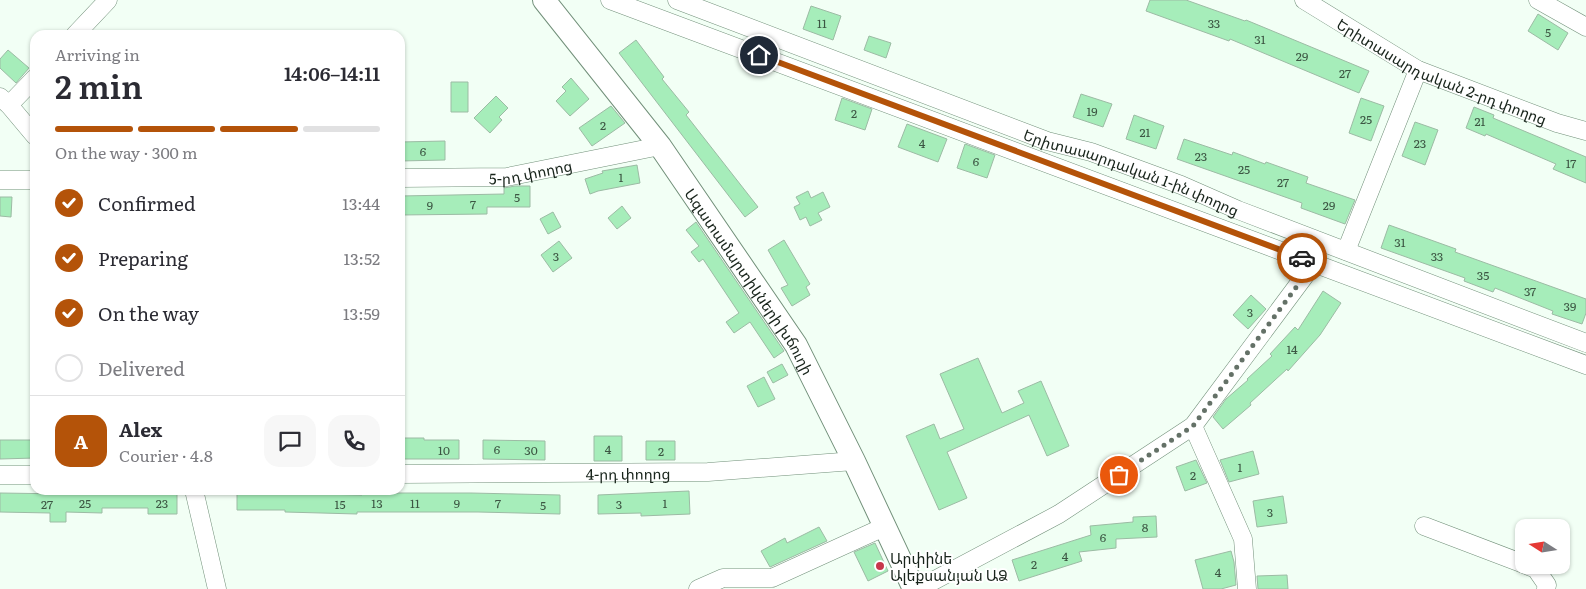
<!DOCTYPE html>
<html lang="en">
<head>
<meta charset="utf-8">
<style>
  :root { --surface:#fff; --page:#f7f7f7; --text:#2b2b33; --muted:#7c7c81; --line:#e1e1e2; --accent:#b45309 }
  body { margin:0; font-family:Literata,"Noto Sans Armenian",serif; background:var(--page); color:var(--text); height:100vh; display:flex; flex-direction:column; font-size:19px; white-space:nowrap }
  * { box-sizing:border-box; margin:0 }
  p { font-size:16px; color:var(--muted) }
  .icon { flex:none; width:28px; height:28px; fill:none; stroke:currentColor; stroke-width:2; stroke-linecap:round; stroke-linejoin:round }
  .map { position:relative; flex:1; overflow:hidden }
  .drawer { position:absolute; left:30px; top:30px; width:375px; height:465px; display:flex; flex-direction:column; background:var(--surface); border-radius:15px; box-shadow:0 1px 4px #0004 }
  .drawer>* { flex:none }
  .needle { width:32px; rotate:282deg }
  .fabs { position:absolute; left:1515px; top:519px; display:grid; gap:10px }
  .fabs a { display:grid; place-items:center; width:55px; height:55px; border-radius:10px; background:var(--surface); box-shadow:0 1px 4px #0004; font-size:25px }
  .pin { position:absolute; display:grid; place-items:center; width:42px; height:42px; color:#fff; margin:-21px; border:2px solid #fff; border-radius:50%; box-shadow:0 1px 5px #0007 }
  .courier { position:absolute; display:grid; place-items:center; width:50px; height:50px; margin:-25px; border:4px solid #b45309; border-radius:50%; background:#fff; color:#222; box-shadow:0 1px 6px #0007 }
  .summary em { font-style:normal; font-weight:600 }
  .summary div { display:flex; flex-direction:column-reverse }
  .summary { display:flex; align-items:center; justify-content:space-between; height:85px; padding:0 25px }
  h1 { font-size:32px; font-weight:600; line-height:38px }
  .bar { display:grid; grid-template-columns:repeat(4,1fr); gap:8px 5px; align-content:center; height:60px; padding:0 25px }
  .bar i { height:6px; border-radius:4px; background:var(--line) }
  .bar .active { background:var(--accent) }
  .bar p { grid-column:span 4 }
  .line { display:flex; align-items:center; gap:12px; padding:0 25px; border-top:1px solid var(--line) }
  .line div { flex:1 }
  .round { display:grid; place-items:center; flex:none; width:52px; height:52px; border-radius:15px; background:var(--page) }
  ol { padding:0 25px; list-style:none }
  li { display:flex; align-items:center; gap:15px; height:55px }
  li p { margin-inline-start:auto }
  li .icon { padding:5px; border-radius:50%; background:var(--accent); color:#fff; stroke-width:4 }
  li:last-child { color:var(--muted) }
  li i { width:28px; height:28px; border:2px solid var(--line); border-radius:50% }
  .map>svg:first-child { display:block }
  .building { fill:#a6edba; stroke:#9cbba4 }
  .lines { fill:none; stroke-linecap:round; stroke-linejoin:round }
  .minor-casing { stroke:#72907a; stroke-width:19 }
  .major-casing { stroke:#72907a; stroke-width:24 }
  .minor { stroke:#fff; stroke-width:18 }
  .major { stroke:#fff; stroke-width:22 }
  .done { stroke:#647167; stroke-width:5; stroke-dasharray:0 9 }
  .route { stroke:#b45309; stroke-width:6 }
  .poi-dot { fill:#c7364b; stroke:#fff; stroke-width:2 }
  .labels { text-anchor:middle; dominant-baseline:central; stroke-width:4; stroke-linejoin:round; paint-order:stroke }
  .number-label { font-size:12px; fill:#3c5643 }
  .street-label { font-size:15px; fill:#18241b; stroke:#fff }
  .poi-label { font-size:15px; fill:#18241b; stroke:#fff; text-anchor:start }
</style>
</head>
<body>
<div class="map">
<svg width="1586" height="589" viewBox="0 0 1586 589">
  <rect width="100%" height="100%" fill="#f2fff5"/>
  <!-- building -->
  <path class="building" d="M 1150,0 L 1186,0 L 1245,21 L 1246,20 L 1369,71 L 1359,93 L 1230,39 L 1229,41 L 1146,11 Z
    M 811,6 L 841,16 L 833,40 L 803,29 Z
    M 1538,14 L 1568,33 L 1558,50 L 1528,31 Z
    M 869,36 L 891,43 L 886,58 L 864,50 Z
    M 636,40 L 664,77 L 662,79 L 689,112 L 686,115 L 758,207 L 745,217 L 619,53 Z
    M 8,50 L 29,68 L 16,83 L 0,68 L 0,59 Z
    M 571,78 L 589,99 L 570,116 L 556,101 L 566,91 L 562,87 Z
    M 451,82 L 468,82 L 468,112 L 451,112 Z
    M 1081,94 L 1112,104 L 1103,127 L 1073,117 Z
    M 496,96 L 508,108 L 499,117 L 502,120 L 490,133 L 474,118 Z
    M 842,98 L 872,109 L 865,130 L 835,120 Z
    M 1361,98 L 1384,106 L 1371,141 L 1349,133 Z
    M 611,106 L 625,123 L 592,146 L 579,128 Z
    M 1474,107 L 1494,115 L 1493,118 L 1586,157 L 1586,183 L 1553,169 L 1556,164 L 1486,134 L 1485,136 L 1466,128 Z
    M 1134,115 L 1164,126 L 1156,149 L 1126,139 Z
    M 1415,122 L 1438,130 L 1425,165 L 1402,156 Z
    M 907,124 L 947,139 L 938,162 L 898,147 Z
    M 1184,139 L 1232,155 L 1233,152 L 1265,164 L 1266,162 L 1308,177 L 1306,183 L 1355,200 L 1345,224 L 1301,208 L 1302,203 L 1177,159 Z
    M 445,141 L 445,160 L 400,161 L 400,142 Z
    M 965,144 L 995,155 L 987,178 L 957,168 Z
    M 637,165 L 640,183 L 598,191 L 590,194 L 585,179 L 603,173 L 602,171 Z
    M 515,186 L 530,186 L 530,207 L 487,207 L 487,214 L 400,215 L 400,196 L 504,194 L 504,188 Z
    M 808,191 L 811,198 L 823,192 L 830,207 L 818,213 L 822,220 L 810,226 L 806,217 L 800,220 L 794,207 L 800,204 L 796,197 Z
    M 0,197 L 12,197 L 11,217 L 0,216 Z
    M 622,206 L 631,218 L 617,229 L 608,218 Z
    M 553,212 L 561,227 L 548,234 L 540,219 Z
    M 696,222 L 784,351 L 774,358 L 750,322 L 734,333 L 726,322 L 739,313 L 703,259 L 699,262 L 691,252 L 699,246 L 686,230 Z
    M 1389,225 L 1456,249 L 1455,252 L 1586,299 L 1586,313 L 1582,324 L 1552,314 L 1553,311 L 1495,288 L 1493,292 L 1464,281 L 1465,278 L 1381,248 Z
    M 784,240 L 810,284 L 806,287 L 810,295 L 792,306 L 781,288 L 788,285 L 768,250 Z
    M 559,241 L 572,258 L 553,272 L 541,255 Z
    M 1323,291 L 1341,303 L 1320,335 L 1288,371 L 1287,369 L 1250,403 L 1251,405 L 1223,429 L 1213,417 L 1226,399 L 1248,380 L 1247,379 L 1272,356 L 1270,354 L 1295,327 L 1298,330 Z
    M 1251,295 L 1266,309 L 1248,329 L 1233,315 Z
    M 978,358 L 1002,413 L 1024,403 L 1018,391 L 1041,381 L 1069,446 L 1047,456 L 1029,415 L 947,452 L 967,498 L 939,510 L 906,436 L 934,424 L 940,439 L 964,429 L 940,374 Z
    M 782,364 L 788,375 L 773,383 L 767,372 Z
    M 764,377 L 775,399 L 758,407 L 747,386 Z
    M 594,436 L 622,436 L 622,461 L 594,461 Z
    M 400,438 L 424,438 L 424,440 L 459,440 L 459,459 L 400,459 Z
    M 0,440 L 35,440 L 35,458 L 0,459 Z
    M 483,440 L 545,441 L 545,460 L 483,459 Z
    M 646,441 L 675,441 L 675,460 L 646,460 Z
    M 1253,451 L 1259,474 L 1229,482 L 1220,460 Z
    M 1196,460 L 1207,483 L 1185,491 L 1176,467 Z
    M 110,490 L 138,490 L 138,492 L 177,491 L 177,514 L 148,514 L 148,508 L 102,508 L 102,513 L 66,512 L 66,522 L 50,522 L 50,513 L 0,512 L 0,493 L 68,494 L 68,493 L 110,493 Z
    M 275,490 L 275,493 L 362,495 L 362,493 L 471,493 L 560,495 L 560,514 L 478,512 L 357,512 L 357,514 L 285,512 L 285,510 L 237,510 L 237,491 Z
    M 689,491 L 690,514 L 641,516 L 641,513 L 598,514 L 598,495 Z
    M 1283,496 L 1287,523 L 1257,527 L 1253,501 Z
    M 1156,516 L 1157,537 L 1116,539 L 1116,548 L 1079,552 L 1082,561 L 1019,581 L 1012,560 L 1091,535 L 1090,526 L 1133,522 L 1133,517 Z
    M 819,527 L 827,541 L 770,567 L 761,551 L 785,538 L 787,543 Z
    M 875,543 L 888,571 L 868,581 L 854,552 Z
    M 1231,551 L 1234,562 L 1236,585 L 1221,589 L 1203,589 L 1195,560 Z
    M 1287,575 L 1288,589 L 1258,589 L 1257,576 Z"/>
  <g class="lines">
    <!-- minor casing -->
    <g class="minor-casing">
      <g id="minor">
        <path d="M 610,0 L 1586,365"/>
        <path id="s1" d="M 677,0 L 1047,141 L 1091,152 L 1181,185 L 1238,210 L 1586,343"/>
        <path id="s2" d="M 1304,0 L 1418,70 L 1557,123 L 1586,131"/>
        <path d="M 1538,0 L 1586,27"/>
        <path d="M 75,35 L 108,0"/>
        <path d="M 0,97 L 9,105 L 35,136"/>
        <path d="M 9,105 L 35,78"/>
        <path id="s3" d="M 400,178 L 507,177 L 660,146"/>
        <path d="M 0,180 L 35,180"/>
        <path d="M 1346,251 L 1418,70"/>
        <path d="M 1193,426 L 1243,539 L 1247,589"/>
        <path id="s4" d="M 400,474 L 708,472 L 854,461"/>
        <path d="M 0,475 L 35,475"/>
        <path d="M 194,490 L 217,589"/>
        <path d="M 1424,526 L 1524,564"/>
        <path d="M 1526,565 L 1536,569 L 1547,585 L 1546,589"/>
        <path d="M 698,589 L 723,578 L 772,578 L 884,527"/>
        <path d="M 918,589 L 1059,514 L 1193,426 L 1315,262"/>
      </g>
    </g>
    <!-- major casing -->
    <g class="major-casing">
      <g id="major">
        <path id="s5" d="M 544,0 L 660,146 L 796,345 L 854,461 L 914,589"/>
      </g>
    </g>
    <!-- minor -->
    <use href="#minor" class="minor"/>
    <!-- major -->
    <use href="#major" class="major"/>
  </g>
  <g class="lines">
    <!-- done -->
    <path class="done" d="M 1119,475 L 1193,426 L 1315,262 L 1302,258"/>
    <!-- route -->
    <path class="route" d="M 759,55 L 1302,258"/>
  </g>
  <!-- markers -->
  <circle class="poi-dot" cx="880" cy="566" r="5"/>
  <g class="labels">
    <!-- number labels -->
    <g class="number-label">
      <text x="822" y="23">11</text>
      <text x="1214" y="23">33</text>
      <text x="1548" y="32">5</text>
      <text x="1260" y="39">31</text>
      <text x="1302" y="56">29</text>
      <text x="1345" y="73">27</text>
      <text x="1092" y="111">19</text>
      <text x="854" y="113">2</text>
      <text x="1366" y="119">25</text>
      <text x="1480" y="121">21</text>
      <text x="603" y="125">2</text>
      <text x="1145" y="132">21</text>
      <text x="922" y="143">4</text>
      <text x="1420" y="143">23</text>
      <text x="423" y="151">6</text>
      <text x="1201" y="156">23</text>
      <text x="976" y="161">6</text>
      <text x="1571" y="163">17</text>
      <text x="1244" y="169">25</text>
      <text x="621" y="177">1</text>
      <text x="1283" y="182">27</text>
      <text x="517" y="197">5</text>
      <text x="473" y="204">7</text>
      <text x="430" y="205">9</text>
      <text x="1329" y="205">29</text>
      <text x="1400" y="242">31</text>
      <text x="556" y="256">3</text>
      <text x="1437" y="256">33</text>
      <text x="1483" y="275">35</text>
      <text x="1530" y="291">37</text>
      <text x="1570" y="306">39</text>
      <text x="1250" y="312">3</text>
      <text x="1292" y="349">14</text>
      <text x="497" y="449">6</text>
      <text x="608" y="449">4</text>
      <text x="444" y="450">10</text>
      <text x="531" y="450">30</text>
      <text x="661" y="451">2</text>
      <text x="1240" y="467">1</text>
      <text x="1193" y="475">2</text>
      <text x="85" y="503">25</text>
      <text x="162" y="503">23</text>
      <text x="377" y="503">13</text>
      <text x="415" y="503">11</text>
      <text x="457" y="503">9</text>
      <text x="498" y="503">7</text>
      <text x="665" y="503">1</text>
      <text x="47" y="504">27</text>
      <text x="340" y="504">15</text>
      <text x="619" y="504">3</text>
      <text x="543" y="505">5</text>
      <text x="1270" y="512">3</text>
      <text x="1145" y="527">8</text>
      <text x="1103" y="537">6</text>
      <text x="1065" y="556">4</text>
      <text x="1034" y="564">2</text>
      <text x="1218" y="572">4</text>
    </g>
    <!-- street labels -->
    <g class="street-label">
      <text stroke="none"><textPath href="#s2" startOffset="156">Երիտասարդական 2-րդ փողոց</textPath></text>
      <text stroke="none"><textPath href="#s3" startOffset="131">5-րդ փողոց</textPath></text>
      <text stroke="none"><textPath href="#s1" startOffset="486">Երիտասարդական 1-ին փողոց</textPath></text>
      <text stroke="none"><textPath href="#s5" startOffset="349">Ազատամարտիկների խճուղի</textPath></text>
      <text stroke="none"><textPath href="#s4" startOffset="228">4-րդ փողոց</textPath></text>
    </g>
    <!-- poi labels -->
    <g class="poi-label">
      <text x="890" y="557">Արփինե<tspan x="890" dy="17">Ալեքսանյան ԱՁ</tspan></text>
    </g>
  </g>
</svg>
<div class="fabs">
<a><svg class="needle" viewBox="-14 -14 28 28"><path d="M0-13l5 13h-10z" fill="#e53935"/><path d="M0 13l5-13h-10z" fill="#7c7c81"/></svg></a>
</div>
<div class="pin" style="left:1119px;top:475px;background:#ea580c"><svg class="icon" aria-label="bag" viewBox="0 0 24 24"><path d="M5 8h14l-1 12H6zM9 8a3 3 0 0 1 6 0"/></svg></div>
<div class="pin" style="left:759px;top:55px;background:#1f2937"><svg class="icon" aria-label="home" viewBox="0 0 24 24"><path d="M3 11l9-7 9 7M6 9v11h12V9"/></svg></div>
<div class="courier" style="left:1302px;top:258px"><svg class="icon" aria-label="car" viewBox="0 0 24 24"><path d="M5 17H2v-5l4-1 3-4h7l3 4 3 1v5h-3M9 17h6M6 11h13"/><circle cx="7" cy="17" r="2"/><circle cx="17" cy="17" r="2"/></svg></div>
<section class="drawer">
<div class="summary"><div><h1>2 min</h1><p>Arriving in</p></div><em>14:06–14:11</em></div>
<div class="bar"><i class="active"></i><i class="active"></i><i class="active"></i><i></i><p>On the way · 300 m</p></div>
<ol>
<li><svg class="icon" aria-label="check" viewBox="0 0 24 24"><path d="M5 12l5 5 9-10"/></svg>Confirmed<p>13:44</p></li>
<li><svg class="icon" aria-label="check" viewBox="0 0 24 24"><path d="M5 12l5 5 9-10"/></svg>Preparing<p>13:52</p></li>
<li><svg class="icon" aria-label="check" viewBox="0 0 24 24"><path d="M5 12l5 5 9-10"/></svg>On the way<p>13:59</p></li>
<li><i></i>Delivered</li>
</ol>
<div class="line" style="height:90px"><b class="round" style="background:var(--accent);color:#fff">A</b><div><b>Alex</b><p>Courier · 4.8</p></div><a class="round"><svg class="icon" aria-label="chat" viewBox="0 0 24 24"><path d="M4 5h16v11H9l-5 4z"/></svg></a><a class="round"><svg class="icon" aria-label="phone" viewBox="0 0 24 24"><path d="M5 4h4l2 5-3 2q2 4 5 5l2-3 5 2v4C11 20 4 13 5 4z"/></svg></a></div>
</section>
</div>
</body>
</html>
